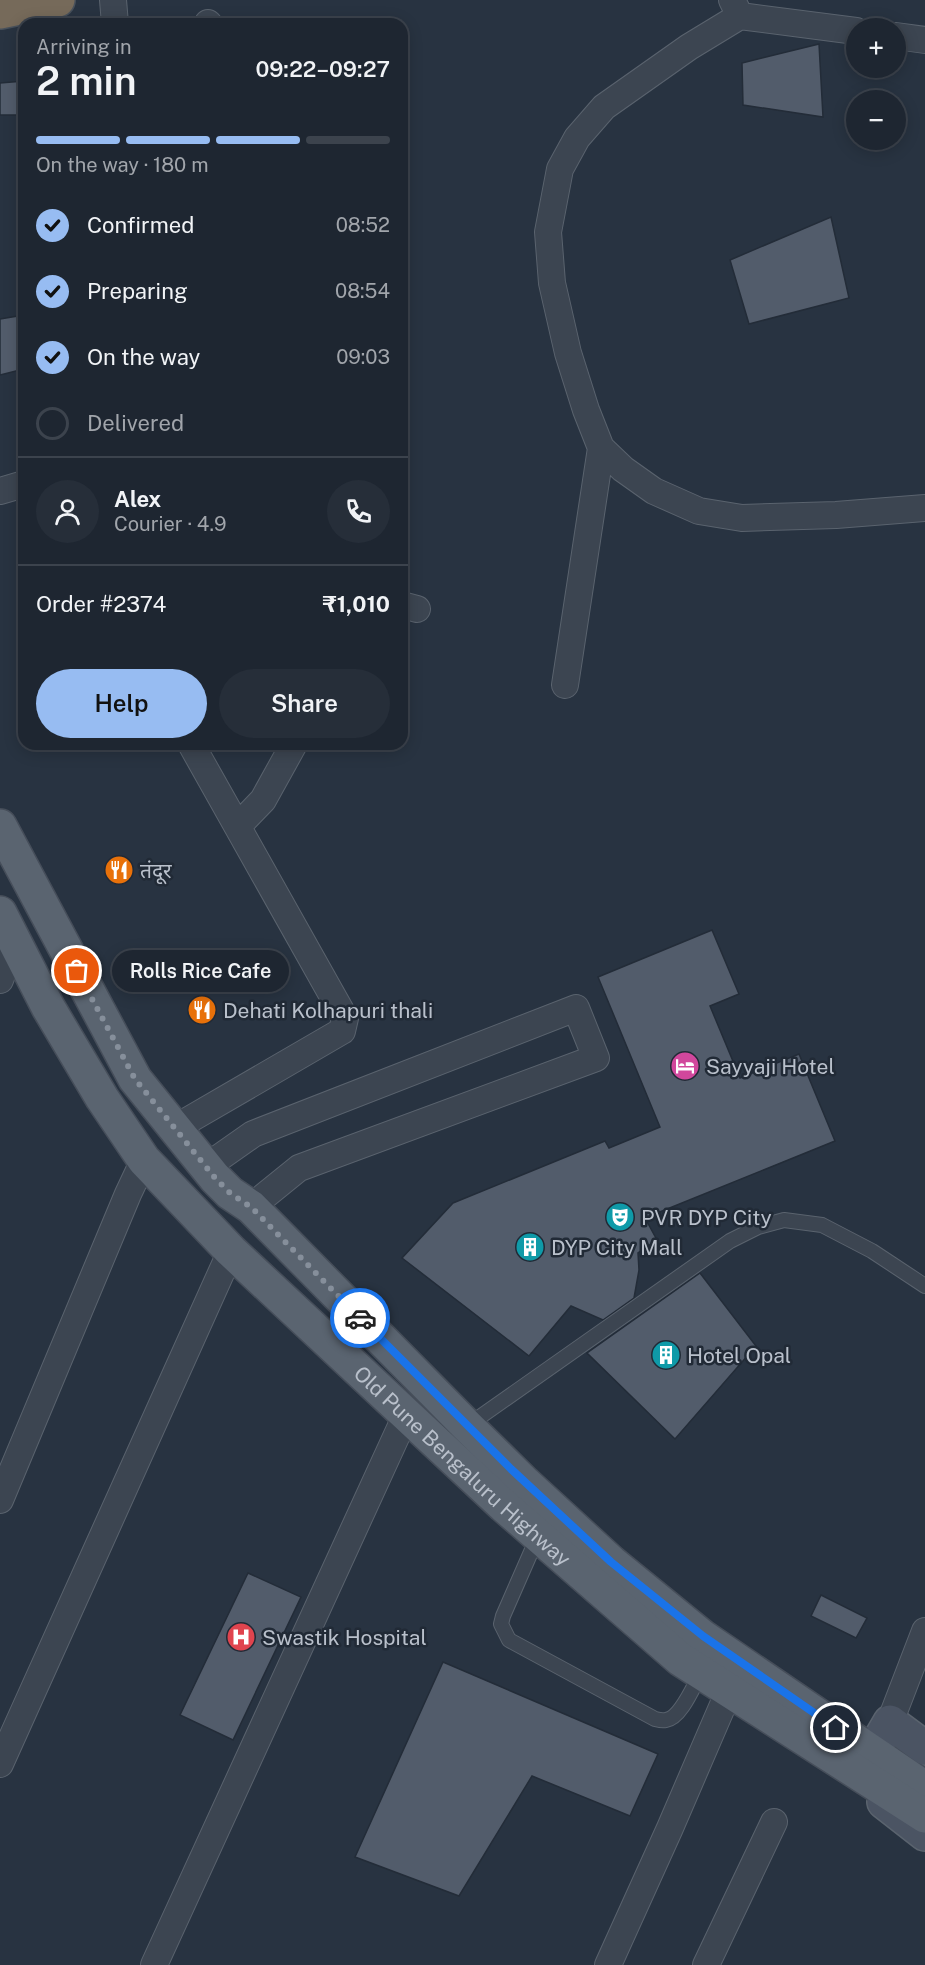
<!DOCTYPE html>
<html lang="en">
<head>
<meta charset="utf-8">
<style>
  :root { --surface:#1e2631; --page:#262e39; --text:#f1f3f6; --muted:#a1a5ab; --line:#3c434d; --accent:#97bcf2 }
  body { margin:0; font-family:"Public Sans","Noto Sans Devanagari",sans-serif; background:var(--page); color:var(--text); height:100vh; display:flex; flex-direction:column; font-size:22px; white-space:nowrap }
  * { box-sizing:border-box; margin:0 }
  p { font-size:20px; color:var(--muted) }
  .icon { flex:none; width:33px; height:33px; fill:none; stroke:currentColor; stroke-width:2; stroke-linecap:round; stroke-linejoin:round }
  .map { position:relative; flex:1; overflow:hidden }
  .panel { position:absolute; left:18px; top:18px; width:390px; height:732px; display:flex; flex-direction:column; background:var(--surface); border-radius:18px; box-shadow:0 3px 15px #0003,0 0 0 2px var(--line) }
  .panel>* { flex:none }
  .fabs { position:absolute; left:846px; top:18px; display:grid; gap:12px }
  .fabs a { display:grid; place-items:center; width:60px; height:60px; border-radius:50%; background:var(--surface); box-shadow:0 3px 15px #0003,0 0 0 2px var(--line); font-size:30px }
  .pin { position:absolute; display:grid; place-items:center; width:51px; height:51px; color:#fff; margin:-26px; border:3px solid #fff; border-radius:50%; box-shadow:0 2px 6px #0007 }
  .courier { position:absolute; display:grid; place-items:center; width:60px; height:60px; margin:-30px; border:4px solid #1a73e8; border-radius:50%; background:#fff; color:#222; box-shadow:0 2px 8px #0007 }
  .bubble { position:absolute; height:42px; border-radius:21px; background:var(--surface); box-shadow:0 3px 15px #0003,0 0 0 2px var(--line); font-size:20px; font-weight:600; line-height:42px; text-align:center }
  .head em { font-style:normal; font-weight:600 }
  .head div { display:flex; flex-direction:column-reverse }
  .head { display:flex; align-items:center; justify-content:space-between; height:102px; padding:0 18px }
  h1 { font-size:39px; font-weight:600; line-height:45px }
  .bar { display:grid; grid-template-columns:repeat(4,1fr); gap:9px 6px; align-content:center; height:72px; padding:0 18px }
  .bar i { height:8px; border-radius:4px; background:var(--line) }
  .bar .selected { background:var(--accent) }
  .bar p { grid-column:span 4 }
  .line { display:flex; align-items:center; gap:15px; padding:0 18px; border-top:2px solid var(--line) }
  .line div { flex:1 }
  .round { display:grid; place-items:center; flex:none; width:63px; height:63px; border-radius:32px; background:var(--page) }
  ol { padding:0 18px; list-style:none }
  li { display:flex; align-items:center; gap:18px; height:66px }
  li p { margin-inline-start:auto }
  li .icon { padding:6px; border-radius:50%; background:var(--accent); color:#111; stroke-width:4 }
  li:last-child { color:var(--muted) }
  li i { width:33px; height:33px; border:3px solid var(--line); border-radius:50% }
  .button { display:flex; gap:12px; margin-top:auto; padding:12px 18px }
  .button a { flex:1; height:69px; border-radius:36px; background:var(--accent); color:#111; font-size:24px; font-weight:600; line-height:69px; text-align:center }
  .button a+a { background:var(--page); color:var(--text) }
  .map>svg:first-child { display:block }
  .building { fill:#525c6b; stroke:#232c38; stroke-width:1.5 }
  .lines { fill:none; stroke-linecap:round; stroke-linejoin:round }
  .lane-casing { stroke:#5a636e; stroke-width:16 }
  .street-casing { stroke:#5a636e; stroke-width:28 }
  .secondary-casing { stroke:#5a636e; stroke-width:36 }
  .primary-casing { stroke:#464e5a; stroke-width:36 }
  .highway-casing { stroke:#47505b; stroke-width:36 }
  .lane { stroke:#3c4551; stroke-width:14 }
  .street { stroke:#3c4551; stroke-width:26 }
  .secondary { stroke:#4b5463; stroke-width:33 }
  .primary { stroke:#5a6470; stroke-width:33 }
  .highway { stroke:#766a5a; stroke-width:33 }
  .done { stroke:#868f9b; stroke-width:6; stroke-dasharray:0 10.8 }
  .route { stroke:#1a73e8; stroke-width:8 }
  .labels { text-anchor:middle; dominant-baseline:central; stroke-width:5; stroke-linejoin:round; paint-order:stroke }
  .poi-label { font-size:21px; fill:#b9c0cb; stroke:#212a36; text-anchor:start }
  .street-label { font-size:21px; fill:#b9c0cb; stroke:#212a36 }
</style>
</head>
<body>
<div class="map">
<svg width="925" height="1965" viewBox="0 0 925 1965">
  <rect width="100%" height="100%" fill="#283341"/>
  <!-- building -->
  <path class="building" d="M 819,44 L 823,117 L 743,105 L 742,63 Z
    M 24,81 L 24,115 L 0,115 L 0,83 Z
    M 831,217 L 849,298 L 749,324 L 730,260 Z
    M 24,315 L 24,369 L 0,375 L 0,319 Z
    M 712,930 L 739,994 L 710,1006 L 740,1078 L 799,1054 L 835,1141 L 645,1218 L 657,1240 L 638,1253 L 639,1270 L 634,1298 L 603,1320 L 571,1306 L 529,1356 L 402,1258 L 453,1203 L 605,1141 L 609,1148 L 660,1127 L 598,977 Z
    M 700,1273 L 756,1346 L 675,1439 L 587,1353 Z
    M 248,1573 L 301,1597 L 233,1740 L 180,1715 Z
    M 821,1595 L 867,1618 L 856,1638 L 811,1616 Z
    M 443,1662 L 658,1754 L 630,1816 L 532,1776 L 459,1896 L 355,1857 Z"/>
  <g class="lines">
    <!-- lane casing -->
    <g class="lane-casing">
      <path id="lane" d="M 467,1426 L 730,1241 L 758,1227 L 784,1220 L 822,1225 L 872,1251 L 925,1286
        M 538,1536 L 503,1616 L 501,1624 L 509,1640 L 655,1719 C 659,1720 662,1721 666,1720 C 681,1718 694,1685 701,1673"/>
    </g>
    <!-- street casing -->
    <g class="street-casing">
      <path id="street" d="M 113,0 L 115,24
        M 732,0 L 740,16 L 856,31
        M 740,16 L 689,47 L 604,107 L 577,138 L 560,169 L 548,232 L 552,283 L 568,353 L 586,410 L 601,448 L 623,469 L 654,491 L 699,511 L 742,518 L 836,515 L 925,508
        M 208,23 L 209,24
        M 896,36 L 925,40
        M 0,491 L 24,484
        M 402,605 L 417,609
        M 565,685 L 601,448
        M 238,826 L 263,800 L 294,744
        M 0,980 L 15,941
        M 175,1128 L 342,1031 L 345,1018 L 191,744
        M 206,1167 L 253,1134 L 576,1008 L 596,1058 L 299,1168 L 251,1207
        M 0,1500 L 128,1194 L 144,1160
        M 890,1722 L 925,1631
        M 0,1764 L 231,1251
        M 154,1965 L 407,1413
        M 608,1965 L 670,1828 L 729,1691 L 738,1675
        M 706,1965 L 774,1822"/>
    </g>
    <!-- secondary casing -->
    <g class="secondary-casing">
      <path id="secondary" d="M 872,1753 L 890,1722 L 925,1748
        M 884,1802 L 925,1834"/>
    </g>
    <!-- primary casing -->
    <g class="primary-casing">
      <g id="primary">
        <path d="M 0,826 L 135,1079 L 215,1178 L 230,1193 L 251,1207 L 467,1426 L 525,1483 L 611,1562 L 703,1637 L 925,1788"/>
        <path id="s1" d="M 0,913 L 48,1007 L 102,1098 L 144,1160 L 231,1251 L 504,1506 L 680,1659 L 925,1816"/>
      </g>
    </g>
    <!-- highway casing -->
    <g class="highway-casing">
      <path id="highway" d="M 0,12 L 58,0"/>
    </g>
    <!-- lane -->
    <use href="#lane" class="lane"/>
    <!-- street -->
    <use href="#street" class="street"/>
    <!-- secondary -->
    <use href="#secondary" class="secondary"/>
    <!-- primary -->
    <use href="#primary" class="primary"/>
    <!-- highway -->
    <use href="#highway" class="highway"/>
  </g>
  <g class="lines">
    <!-- done -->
    <path class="done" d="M 77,971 L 135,1079 L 215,1178 L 230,1193 L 251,1207 L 360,1318"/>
    <!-- route -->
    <path class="route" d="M 360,1318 L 511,1469 L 611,1562 L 703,1636 L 836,1728"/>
  </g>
  <!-- icons -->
  <defs>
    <g id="restaurant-disc" transform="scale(1.5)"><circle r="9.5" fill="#e8710a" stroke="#212a36"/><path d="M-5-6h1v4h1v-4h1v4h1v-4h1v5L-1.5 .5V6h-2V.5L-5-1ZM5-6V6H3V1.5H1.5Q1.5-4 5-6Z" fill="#fff"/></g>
    <g id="hotel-disc" transform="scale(1.5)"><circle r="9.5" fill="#d1479c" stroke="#212a36"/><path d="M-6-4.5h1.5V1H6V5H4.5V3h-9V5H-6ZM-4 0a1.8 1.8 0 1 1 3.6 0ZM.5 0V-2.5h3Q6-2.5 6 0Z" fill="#fff"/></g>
    <g id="theatre-disc" transform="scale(1.5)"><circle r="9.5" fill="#0f9aa8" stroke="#212a36"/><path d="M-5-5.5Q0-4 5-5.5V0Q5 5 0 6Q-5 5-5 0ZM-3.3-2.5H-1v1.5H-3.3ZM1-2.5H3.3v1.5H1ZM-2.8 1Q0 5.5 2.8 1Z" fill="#fff"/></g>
    <g id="building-disc" transform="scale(1.5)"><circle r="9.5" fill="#0f9aa8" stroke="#212a36"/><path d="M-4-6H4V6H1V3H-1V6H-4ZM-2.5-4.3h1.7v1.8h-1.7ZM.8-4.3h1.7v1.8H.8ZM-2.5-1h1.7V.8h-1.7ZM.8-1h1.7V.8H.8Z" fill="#fff"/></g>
    <g id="hospital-disc" transform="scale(1.5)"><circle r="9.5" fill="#e0444e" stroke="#212a36"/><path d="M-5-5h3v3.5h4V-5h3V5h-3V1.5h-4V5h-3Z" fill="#fff"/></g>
  </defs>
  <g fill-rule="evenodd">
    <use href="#restaurant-disc" x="119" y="870"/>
    <use href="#restaurant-disc" x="202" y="1010"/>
    <use href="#hotel-disc" x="685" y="1066"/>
    <use href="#theatre-disc" x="620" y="1217"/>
    <use href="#building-disc" x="530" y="1247"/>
    <use href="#building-disc" x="666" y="1355"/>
    <use href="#hospital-disc" x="241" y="1637"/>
  </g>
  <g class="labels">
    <!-- poi labels -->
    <g class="poi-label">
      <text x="140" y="870">तंदूर</text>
      <text x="223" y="1010">Dehati Kolhapuri thali</text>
      <text x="706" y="1066">Sayyaji Hotel</text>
      <text x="641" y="1217">PVR DYP City</text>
      <text x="551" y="1247">DYP City Mall</text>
      <text x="687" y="1355">Hotel Opal</text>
      <text x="262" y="1637">Swastik Hospital</text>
    </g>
    <!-- street labels -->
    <g class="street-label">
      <text stroke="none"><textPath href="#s1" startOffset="728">Old Pune Bengaluru Highway</textPath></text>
    </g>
  </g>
</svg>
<div class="fabs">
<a>+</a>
<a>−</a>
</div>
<div class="pin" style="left:77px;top:971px;background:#ea580c"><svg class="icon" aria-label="bag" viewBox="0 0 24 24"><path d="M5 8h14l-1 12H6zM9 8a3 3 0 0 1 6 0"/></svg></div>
<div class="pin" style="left:836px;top:1728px;background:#1f2937"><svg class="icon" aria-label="home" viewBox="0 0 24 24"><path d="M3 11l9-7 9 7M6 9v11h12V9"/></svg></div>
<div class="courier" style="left:360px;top:1318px"><svg class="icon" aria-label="car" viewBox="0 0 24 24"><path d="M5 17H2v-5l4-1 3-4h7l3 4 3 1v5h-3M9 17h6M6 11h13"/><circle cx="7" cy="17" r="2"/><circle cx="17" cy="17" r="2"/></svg></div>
<div class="bubble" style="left:112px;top:950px;width:177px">Rolls Rice Cafe</div>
<section class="panel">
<div class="head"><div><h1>2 min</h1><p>Arriving in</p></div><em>09:22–09:27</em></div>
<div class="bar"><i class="selected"></i><i class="selected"></i><i class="selected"></i><i></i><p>On the way · 180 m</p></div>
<ol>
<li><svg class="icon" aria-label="check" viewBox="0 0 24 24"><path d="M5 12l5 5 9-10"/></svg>Confirmed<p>08:52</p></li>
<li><svg class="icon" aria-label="check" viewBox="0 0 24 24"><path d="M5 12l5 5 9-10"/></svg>Preparing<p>08:54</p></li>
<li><svg class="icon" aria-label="check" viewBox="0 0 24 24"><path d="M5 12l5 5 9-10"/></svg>On the way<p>09:03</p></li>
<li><i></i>Delivered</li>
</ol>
<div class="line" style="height:108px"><a class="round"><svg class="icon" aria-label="person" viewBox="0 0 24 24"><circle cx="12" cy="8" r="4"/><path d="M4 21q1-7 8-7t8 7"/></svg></a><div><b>Alex</b><p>Courier · 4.9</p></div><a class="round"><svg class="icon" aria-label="phone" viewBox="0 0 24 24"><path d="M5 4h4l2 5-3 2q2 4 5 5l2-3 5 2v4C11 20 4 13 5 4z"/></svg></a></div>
<div class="line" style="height:78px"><div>Order #2374</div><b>₹1,010</b></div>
<div class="button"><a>Help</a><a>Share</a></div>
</section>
</div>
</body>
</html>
